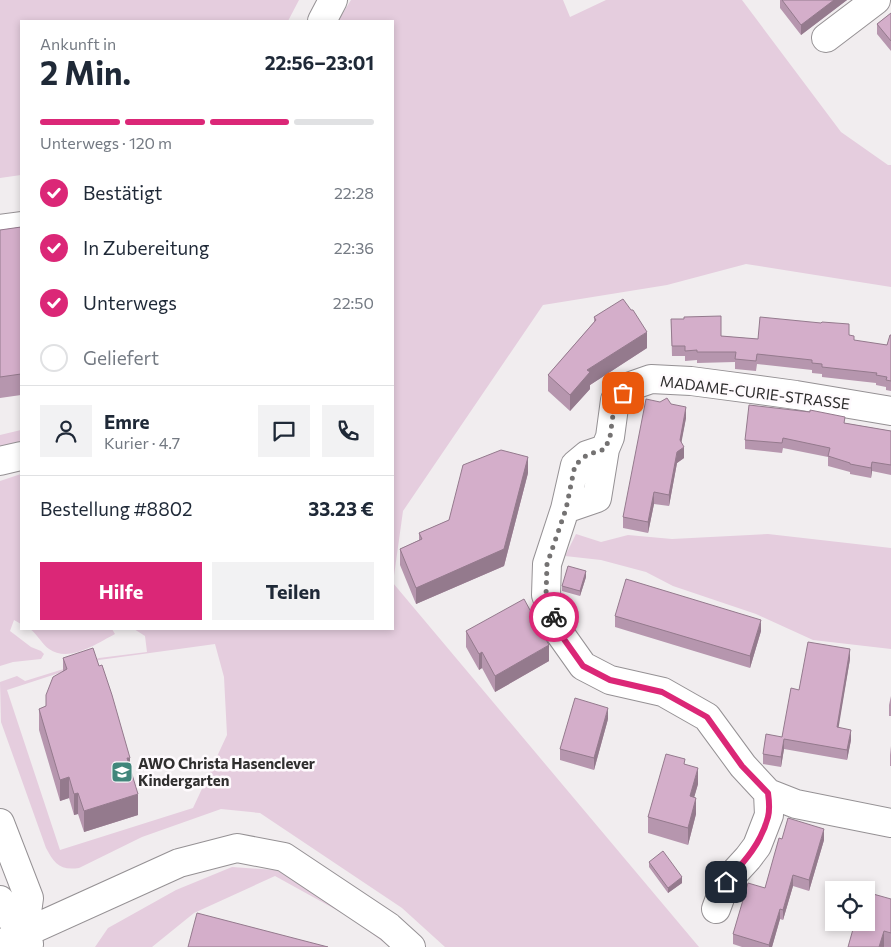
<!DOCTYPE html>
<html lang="de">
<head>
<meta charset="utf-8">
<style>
  :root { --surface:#fff; --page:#f2f2f3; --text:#1f2937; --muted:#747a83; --line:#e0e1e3; --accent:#db2777 }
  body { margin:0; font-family:Commissioner,sans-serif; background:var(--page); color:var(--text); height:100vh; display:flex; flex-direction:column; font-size:19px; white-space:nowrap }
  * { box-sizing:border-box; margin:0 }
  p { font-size:16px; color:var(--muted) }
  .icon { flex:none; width:28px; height:28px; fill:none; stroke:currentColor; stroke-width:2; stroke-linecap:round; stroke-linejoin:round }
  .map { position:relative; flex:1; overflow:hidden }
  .side { position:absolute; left:20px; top:20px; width:374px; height:610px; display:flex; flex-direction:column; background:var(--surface); border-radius:0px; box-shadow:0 2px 8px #0003 }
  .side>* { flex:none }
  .buttons { position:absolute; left:825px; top:881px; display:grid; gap:10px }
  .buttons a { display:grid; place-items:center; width:50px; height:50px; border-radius:0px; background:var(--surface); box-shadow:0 2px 8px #0003; font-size:25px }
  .pin { position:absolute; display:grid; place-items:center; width:42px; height:42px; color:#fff; margin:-21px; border-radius:10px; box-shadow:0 2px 8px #0006 }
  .courier { position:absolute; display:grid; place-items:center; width:50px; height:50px; margin:-25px; border:4px solid #db2777; border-radius:50%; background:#fff; color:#222; box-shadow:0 1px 6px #0007 }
  .headline em { font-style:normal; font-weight:700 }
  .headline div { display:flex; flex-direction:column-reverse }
  .headline { display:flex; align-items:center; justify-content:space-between; height:85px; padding:0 20px }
  h1 { font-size:32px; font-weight:700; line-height:38px }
  .bar { display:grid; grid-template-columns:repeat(4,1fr); gap:8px 5px; align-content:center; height:60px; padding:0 20px }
  .bar i { height:6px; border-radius:4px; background:var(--line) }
  .bar .selected { background:var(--accent) }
  .bar p { grid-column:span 4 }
  .line { display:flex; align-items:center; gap:12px; padding:0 20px; border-top:1px solid var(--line) }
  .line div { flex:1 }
  .round { display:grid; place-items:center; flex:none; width:52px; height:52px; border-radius:0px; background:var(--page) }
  ol { padding:0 20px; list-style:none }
  li { display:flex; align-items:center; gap:15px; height:55px }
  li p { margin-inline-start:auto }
  li .icon { padding:5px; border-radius:50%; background:var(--accent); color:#fff; stroke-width:4 }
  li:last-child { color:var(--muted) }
  li i { width:28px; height:28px; border:2px solid var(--line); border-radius:50% }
  .action { display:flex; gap:10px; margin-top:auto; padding:10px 20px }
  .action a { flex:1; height:58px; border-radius:0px; background:var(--accent); color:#fff; font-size:20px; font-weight:700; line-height:58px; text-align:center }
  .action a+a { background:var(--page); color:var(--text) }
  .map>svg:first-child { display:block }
  .green { fill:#e5cdde; fill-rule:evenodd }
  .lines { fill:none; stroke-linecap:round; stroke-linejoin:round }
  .minor-casing { stroke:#959194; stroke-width:30 }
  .minor { stroke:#fff; stroke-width:28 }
  .wall { fill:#b696ae }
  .shaded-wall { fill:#947a8d }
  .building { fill:#d4aeca; stroke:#947a8d }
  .done { stroke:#747272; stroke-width:5; stroke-dasharray:0 9 }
  .route { stroke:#db2777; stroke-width:6 }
  .labels { text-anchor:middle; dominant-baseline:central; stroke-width:5; stroke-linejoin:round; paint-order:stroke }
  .street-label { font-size:15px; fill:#302f2f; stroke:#fefafd }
  .poi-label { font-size:15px; font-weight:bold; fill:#302f2f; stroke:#fefafd; text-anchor:start }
</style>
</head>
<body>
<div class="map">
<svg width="891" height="947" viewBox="0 0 891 947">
  <rect width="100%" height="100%" fill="#f1edef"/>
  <!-- green -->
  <path class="green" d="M 0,0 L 299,0 L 288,21 L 21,21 L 21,175 L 0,178 Z
    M 351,0 L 563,0 L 570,17 L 606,0 L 742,0 L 841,132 L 888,165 L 891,165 L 891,287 L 746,264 L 667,285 L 543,305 L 403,511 L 393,583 L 699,947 L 445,947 L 402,908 L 260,813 L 221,809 L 142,837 L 79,868 C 60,871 54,863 46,848 L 1,722 L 0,682 L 17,676 L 25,681 L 99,658 L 147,652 L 145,636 L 134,629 L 392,629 L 392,21 L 338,21 ZM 215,644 L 224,677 L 227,735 L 193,808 L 60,850 L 7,690 L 99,660 Z
    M 21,430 L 21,442 L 0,447 L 0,435 Z
    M 21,474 L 21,624 L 14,620 L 10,631 L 31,647 L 41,651 L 44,654 L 41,659 L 13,662 L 0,666 L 0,481 Z
    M 576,534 L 601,542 L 628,535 L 672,539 L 768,534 L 891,548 L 891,649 L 813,640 L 756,614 L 673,586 L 646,572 L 601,560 L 565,556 Z
    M 30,629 L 112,629 L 115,634 C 96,644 69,663 49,649 C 42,644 37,634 30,629 Z
    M 232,867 L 288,871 L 397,947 L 390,947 L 351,918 L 275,876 L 194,913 L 152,947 L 95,947 L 108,928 L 176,890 Z"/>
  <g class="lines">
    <!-- minor casing -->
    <g class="minor-casing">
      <path id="minor" d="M 322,21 L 333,0
        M 826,38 L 876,0
        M 0,229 L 21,226
        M 605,449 L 587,455 L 575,465 L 565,509 L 547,564 L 546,595 L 561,635 L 583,666 L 610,680 L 663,692 L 707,717 L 743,766 L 768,793 L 796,804 L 891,823
        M 0,461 L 21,456
        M 565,509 L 597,498 L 605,449 L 610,437 L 615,400 L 631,386 L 651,379 L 691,381 L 796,395 L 891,411
        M 0,823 L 29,898 L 24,934
        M 0,900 C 6,916 21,928 29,944
        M 716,909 L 726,882 L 748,858 L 757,846 L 769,815 L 768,793
        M 0,944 L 179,863 L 237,848 L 284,857 L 389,927 L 411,947"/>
    </g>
    <!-- minor -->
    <use href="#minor" class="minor"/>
  </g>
  <!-- wall -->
  <path class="wall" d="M 780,0 L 847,0 L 801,35 L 780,8 Z
    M 891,13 L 891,51 L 877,34 L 877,24 Z
    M 21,227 L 21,395 L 0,398 L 0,230 Z
    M 631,310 L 647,348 L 590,385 L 590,389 L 570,411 L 548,391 L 548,375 L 594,322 L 594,317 Z
    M 671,319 L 721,336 L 758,339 L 849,335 L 854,341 L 887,345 L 891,335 L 891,391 L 886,390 L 886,387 L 876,385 L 876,383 L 822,377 L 822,374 L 812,373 L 812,370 L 757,364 L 756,371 L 735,369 L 735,362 L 697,363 L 697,360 L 685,361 L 685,356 L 672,356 Z
    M 671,404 L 686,418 L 681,442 L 684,458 L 677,463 L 669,506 L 654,504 L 648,533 L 623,528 L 623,517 Z
    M 845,423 L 891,431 L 891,475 L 872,471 L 871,478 L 850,474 L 850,472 L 828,466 L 828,457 L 783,448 L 782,453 L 745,449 L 745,440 Z
    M 528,473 L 504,566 L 416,604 L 400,565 L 400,549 L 419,540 L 419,533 L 449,520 Z
    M 586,577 L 580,596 L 562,591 L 562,586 Z
    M 615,616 L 761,631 L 750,668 L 615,627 Z
    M 466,631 L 549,661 L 495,692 L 482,668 L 479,670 L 466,647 Z
    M 63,658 L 130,768 L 138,815 L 84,832 L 78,814 L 74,815 L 69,798 L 60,801 L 39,730 L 39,709 L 46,706 L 63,671 Z
    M 850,659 L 838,727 L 851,740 L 847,760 L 784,749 L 781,767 L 763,764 L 763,754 L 782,737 L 799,690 Z
    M 891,696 L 891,716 L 889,716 L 889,705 Z
    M 608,719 L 594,770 L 560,760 L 560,749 Z
    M 891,746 L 891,766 L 890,766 L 890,755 Z
    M 685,764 L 698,784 L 694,797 L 696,814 L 688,845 L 648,833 L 648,817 Z
    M 782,839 L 824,840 L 809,891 L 793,886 L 783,920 L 780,919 L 772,947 L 742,947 L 733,944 L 733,934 L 765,888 Z
    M 649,862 L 682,883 L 668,893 L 649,867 Z
    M 891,899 L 891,947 L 848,947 Z"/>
  <!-- shaded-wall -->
  <path class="shaded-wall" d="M 834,0 L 847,0 L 801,35 L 801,25 Z
    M 647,332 L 647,348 L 590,385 L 590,389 L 570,411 L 570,395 L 587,370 Z
    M 686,407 L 686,418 L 680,450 L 684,447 L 684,458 L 677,463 L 669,506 L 669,495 Z
    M 528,457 L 528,473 L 504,566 L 416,604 L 416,588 Z
    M 872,462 L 872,471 L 871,478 L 871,468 Z
    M 654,492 L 654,504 L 648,533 L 648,522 Z
    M 586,571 L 586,577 L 580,596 L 580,591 Z
    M 761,620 L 761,631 L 750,668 L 750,656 Z
    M 549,645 L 549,661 L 495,692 L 495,676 Z
    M 850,649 L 850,659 L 837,737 L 837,727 Z
    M 482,652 L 482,668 L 479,670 L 479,654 Z
    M 608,708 L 608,719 L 594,770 L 594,758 Z
    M 851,730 L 851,740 L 847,760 L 847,750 Z
    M 784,739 L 784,749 L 781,767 L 781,757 Z
    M 127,758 L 130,758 L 130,779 Z
    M 698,768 L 698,784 L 690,812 L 690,796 Z
    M 69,777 L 69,798 L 60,801 L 60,780 Z
    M 78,793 L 78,814 L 74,815 L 74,794 Z
    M 138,794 L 138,815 L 84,832 L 84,811 Z
    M 696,798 L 696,814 L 688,845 L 688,828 Z
    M 824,829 L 824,840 L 809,891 L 809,880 Z
    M 793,875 L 793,886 L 783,920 L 783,910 Z
    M 682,877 L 682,883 L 668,893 L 668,888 Z
    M 780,909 L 780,919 L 772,947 L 769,947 L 769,945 Z
    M 884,931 L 884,947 L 879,947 Z"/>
  <!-- building -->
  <path class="building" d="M 782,0 L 834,0 L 801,25 Z
    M 891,13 L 891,41 L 877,24 Z
    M 21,227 L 21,374 L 0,377 L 0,230 Z
    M 623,299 L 631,310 L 633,310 L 647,332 L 587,370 L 590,372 L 570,395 L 548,375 L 596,320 L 594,317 Z
    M 721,316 L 721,336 L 758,339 L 760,317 L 821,323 L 822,322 L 849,324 L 849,335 L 854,336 L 854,340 L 887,345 L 890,335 L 891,335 L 891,381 L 886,380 L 887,377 L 876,375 L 877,373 L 822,367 L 822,364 L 812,363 L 812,360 L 757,354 L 756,361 L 735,359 L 736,352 L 697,352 L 697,350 L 685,351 L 685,346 L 672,346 L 671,319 L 684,319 L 684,317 Z
    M 667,398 L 671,404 L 686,407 L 680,440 L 684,447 L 677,452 L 669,495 L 654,492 L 648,522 L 623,517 L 646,399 L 660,402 Z
    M 749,405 L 810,412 L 810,410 L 845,417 L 844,423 L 891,431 L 891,465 L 872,462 L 871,468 L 850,464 L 850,463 L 828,456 L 830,448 L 783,438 L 782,443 L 745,440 Z
    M 501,450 L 528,457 L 504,549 L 416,588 L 400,549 L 422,539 L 419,533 L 449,520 L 463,465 Z
    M 568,566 L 586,571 L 580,591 L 562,586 Z
    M 626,579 L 761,620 L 750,656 L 615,616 Z
    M 524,599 L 549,645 L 495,676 L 482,652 L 479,654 L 466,631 Z
    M 808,642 L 850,649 L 837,727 L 851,730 L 847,750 L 784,739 L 781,757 L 763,754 L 766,734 L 782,737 L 791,688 L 799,690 Z
    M 93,648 L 99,666 L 102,665 L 112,695 L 130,758 L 127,758 L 138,794 L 84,811 L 78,793 L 74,794 L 69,777 L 60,780 L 39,709 L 46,706 L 46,695 L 53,677 L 67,669 L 63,658 Z
    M 575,698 L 608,708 L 594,758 L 560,749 Z
    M 666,754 L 685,759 L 684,764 L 698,768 L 690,796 L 696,798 L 688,828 L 648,817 Z
    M 788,818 L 824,829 L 809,880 L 793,875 L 783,910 L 780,909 L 769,945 L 733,934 L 748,883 L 765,888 L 779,838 L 782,839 Z
    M 663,851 L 682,877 L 668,888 L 649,862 Z
    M 866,892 L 891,899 L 891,933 L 884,931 L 879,947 L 848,947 L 855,922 L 866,922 Z
    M 197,913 L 328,947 L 188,947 Z"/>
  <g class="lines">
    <!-- done -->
    <path class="done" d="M 554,617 L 546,595 L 547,564 L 566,509 L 575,465 L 587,455 L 605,449 L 610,437 L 615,400 L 623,393"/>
    <!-- route -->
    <path class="route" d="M 554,617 L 561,635 L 583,666 L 610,680 L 662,692 L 707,717 L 742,766 L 768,793 C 769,800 770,809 768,817 C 761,844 744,862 726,882"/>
  </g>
  <!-- icons -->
  <defs>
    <g id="school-square" transform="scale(1.125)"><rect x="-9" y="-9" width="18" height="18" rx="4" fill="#41867b" stroke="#fefafd"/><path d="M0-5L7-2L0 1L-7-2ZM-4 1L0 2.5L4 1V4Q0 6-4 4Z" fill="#fff"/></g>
  </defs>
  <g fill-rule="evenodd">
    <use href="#school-square" x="122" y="772"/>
  </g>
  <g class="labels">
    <!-- street labels -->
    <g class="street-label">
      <text transform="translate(755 392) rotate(7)">MADAME-CURIE-STRASSE</text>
    </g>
    <!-- poi labels -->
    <g class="poi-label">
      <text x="138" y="763">AWO Christa Hasenclever<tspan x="138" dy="17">Kindergarten</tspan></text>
    </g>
  </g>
</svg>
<div class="buttons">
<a><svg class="icon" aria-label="locate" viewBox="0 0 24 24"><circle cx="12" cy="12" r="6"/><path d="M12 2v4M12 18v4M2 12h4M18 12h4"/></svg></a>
</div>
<div class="pin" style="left:623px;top:393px;background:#ea580c"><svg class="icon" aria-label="bag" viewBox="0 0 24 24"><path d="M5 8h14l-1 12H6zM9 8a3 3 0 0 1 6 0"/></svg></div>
<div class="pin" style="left:726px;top:882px;background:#1f2937"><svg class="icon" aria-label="home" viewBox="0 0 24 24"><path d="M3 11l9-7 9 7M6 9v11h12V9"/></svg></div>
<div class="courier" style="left:554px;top:617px"><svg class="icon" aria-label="bike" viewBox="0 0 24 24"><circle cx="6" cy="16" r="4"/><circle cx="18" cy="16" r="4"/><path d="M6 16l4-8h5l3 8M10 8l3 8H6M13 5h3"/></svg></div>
<section class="side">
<div class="headline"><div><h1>2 Min.</h1><p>Ankunft in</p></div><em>22:56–23:01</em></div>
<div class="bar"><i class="selected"></i><i class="selected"></i><i class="selected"></i><i></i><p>Unterwegs · 120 m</p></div>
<ol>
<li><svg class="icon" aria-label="check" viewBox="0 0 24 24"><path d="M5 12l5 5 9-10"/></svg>Bestätigt<p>22:28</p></li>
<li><svg class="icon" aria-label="check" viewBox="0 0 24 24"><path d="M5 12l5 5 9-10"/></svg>In Zubereitung<p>22:36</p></li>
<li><svg class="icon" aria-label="check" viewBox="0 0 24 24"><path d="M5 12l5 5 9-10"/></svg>Unterwegs<p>22:50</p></li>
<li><i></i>Geliefert</li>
</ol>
<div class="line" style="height:90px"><a class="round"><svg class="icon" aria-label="person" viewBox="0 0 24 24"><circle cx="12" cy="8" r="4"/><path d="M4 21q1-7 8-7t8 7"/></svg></a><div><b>Emre</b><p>Kurier · 4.7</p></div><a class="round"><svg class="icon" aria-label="chat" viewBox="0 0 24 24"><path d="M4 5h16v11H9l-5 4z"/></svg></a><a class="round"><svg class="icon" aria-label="phone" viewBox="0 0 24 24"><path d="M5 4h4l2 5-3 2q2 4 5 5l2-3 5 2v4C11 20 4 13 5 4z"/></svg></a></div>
<div class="line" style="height:65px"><div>Bestellung #8802</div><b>33.23 €</b></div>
<div class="action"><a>Hilfe</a><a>Teilen</a></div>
</section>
</div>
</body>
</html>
